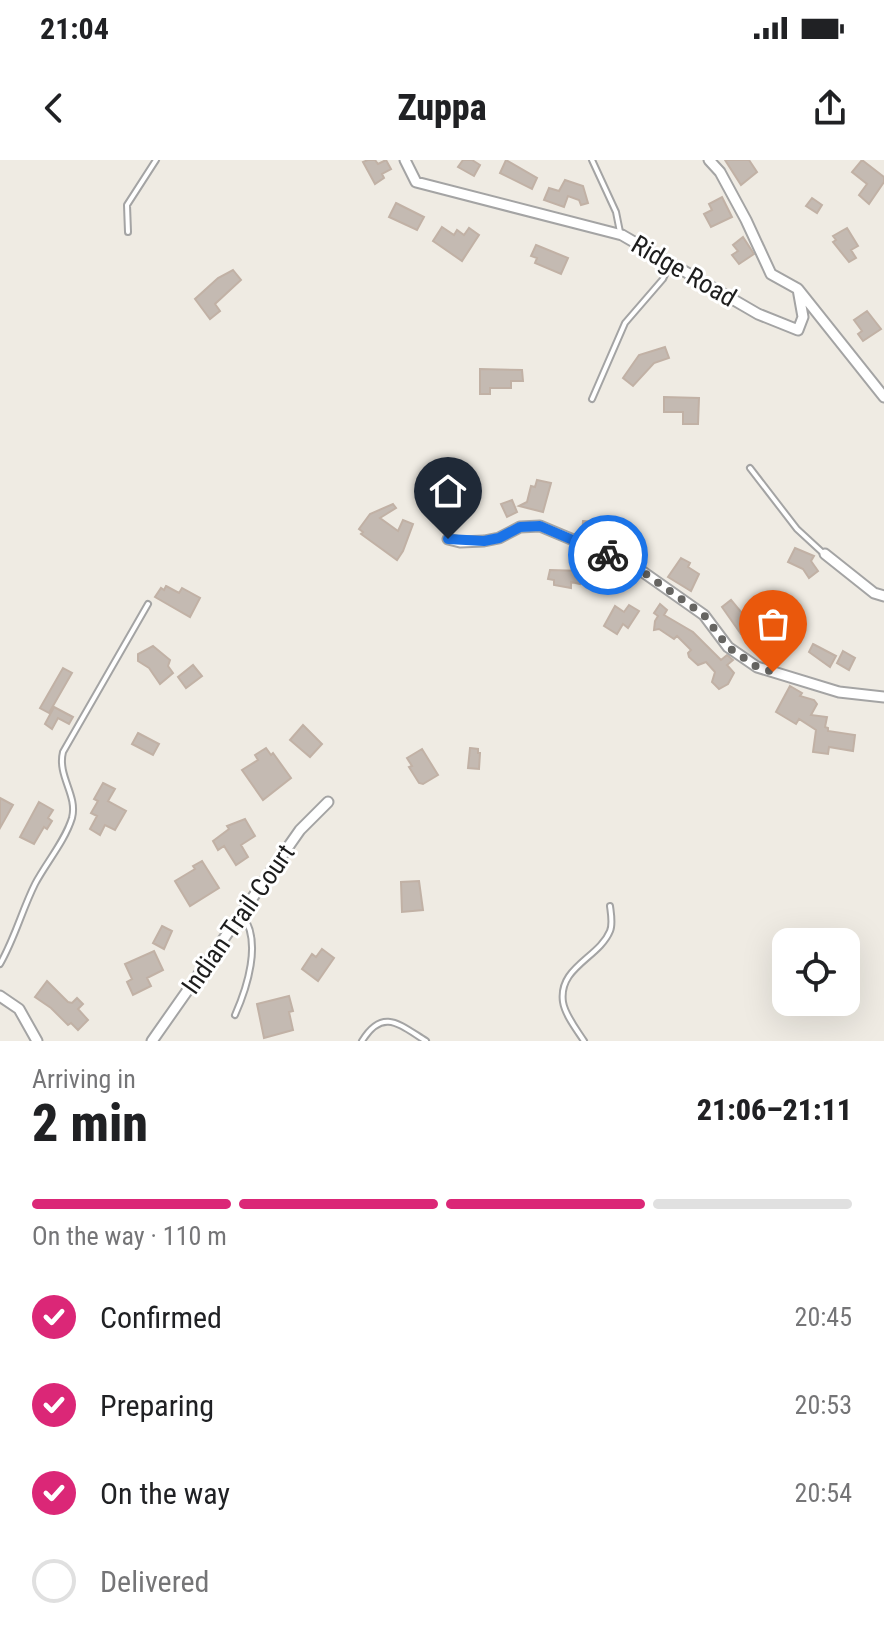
<!DOCTYPE html>
<html lang="en">
<head>
<meta charset="utf-8">
<style>
  :root { --surface:#fff; --page:#f6f6f6; --text:#202124; --muted:#757577; --line:#e0e0e0; --accent:#db2777 }
  body { margin:0; font-family:"Roboto Condensed",sans-serif; background:var(--page); color:var(--text); height:100vh; display:flex; flex-direction:column; font-size:30px; white-space:nowrap }
  * { box-sizing:border-box; margin:0 }
  p { font-size:26px; color:var(--muted) }
  .icon { flex:none; width:44px; height:44px; fill:none; stroke:currentColor; stroke-width:2; stroke-linecap:round; stroke-linejoin:round }
  .map { position:relative; height:881px; overflow:hidden }
  .side { display:flex; flex-direction:column; background:var(--surface); flex:1 }
  .side>* { flex:none }
  .buttons { position:absolute; left:772px; top:768px; display:grid; gap:16px }
  .buttons a { display:grid; place-items:center; width:88px; height:88px; border-radius:16px; background:var(--surface); box-shadow:0 8px 32px #0002; font-size:40px }
  .pin { position:absolute; display:grid; place-items:center; width:68px; height:68px; color:#fff; margin:-82px -34px; border-radius:50% 50% 50% 0; rotate:-45deg; box-shadow:0 0 8px #0007 }
  .pin .icon { rotate:45deg }
  .courier { position:absolute; display:grid; place-items:center; width:80px; height:80px; margin:-40px; border:6px solid #1a73e8; border-radius:50%; background:#fff; color:#222; box-shadow:0 2px 10px #0007 }
  .summary em { font-style:normal; font-weight:800 }
  .summary div { display:flex; flex-direction:column-reverse }
  .summary { display:flex; align-items:center; justify-content:space-between; height:136px; padding:0 32px }
  h1 { font-size:52px; font-weight:800; line-height:60px }
  .bar { display:grid; grid-template-columns:repeat(4,1fr); gap:12px 8px; align-content:center; height:96px; padding:0 32px }
  .bar i { height:10px; border-radius:6px; background:var(--line) }
  .bar .selected { background:var(--accent) }
  .bar p { grid-column:span 4 }
  ol { padding:0 32px; list-style:none }
  li { display:flex; align-items:center; gap:24px; height:88px }
  li p { margin-inline-start:auto }
  li .icon { padding:8px; border-radius:50%; background:var(--accent); color:#fff; stroke-width:4 }
  li:last-child { color:var(--muted) }
  li i { width:44px; height:44px; border:4px solid var(--line); border-radius:50% }
  .status { display:flex; justify-content:space-between; align-items:center; height:56px; padding:0 40px; background:var(--surface); direction:ltr }
  .status svg { height:22px; fill:currentColor }
  header { display:flex; justify-content:space-between; align-items:center; height:104px; padding:0 32px; background:var(--surface); font-size:36px; font-weight:800 }
  .map>svg:first-child { display:block }
  .building { fill:#c4bab2; stroke:#c1b1a5; stroke-width:2 }
  .lines { fill:none; stroke-linecap:round; stroke-linejoin:round }
  .lane-casing { stroke:#a4a4a4; stroke-width:8 }
  .street-casing { stroke:#a4a4a4; stroke-width:13 }
  .lane { stroke:#fff; stroke-width:4 }
  .street { stroke:#fff; stroke-width:9 }
  .done { stroke:#666562; stroke-width:8; stroke-dasharray:0 14.4 }
  .route { stroke:#1a73e8; stroke-width:10 }
  .labels { text-anchor:middle; dominant-baseline:central; stroke-width:6; stroke-linejoin:round; paint-order:stroke }
  .street-label { font-size:26px; fill:#1d1d1d; stroke:#fff }
</style>
</head>
<body>
<div class="status"><b>21:04</b><svg viewBox="0 0 49 12"><path d="M0 12V9h3v3zM5 12V6h3v6zM10 12V3h3v9zM15 12V0h3v12zM26 1h20v11H26zM47 4h2v5h-2z"/></svg></div>
<header><svg class="icon" aria-label="back" viewBox="0 0 24 24"><path d="M15 5l-7 7 7 7"/></svg>Zuppa<svg class="icon" aria-label="share" viewBox="0 0 24 24"><path d="M12 15V3M7 8l5-5 5 5M5 13v7h14v-7"/></svg></header>
<div class="map">
<svg width="884" height="881" viewBox="0 0 884 881">
  <rect width="100%" height="100%" fill="#efebe3"/>
  <!-- building -->
  <path class="building" d="M 368,0 L 375,0 L 378,4 L 386,0 L 391,9 L 382,14 L 384,18 L 375,24 L 363,2 Z
    M 463,0 L 472,0 L 480,5 L 474,16 L 458,7 Z
    M 506,0 L 537,18 L 532,29 L 500,13 Z
    M 725,0 L 749,0 L 757,12 L 741,25 Z
    M 862,0 L 884,17 L 884,22 L 869,44 L 859,35 L 867,24 L 852,12 Z
    M 565,20 L 583,26 L 588,43 L 581,45 L 579,40 L 568,36 L 564,47 L 544,40 L 549,28 L 559,31 Z
    M 722,37 L 732,57 L 711,67 L 704,54 L 712,50 L 709,44 Z
    M 812,38 L 822,45 L 817,53 L 806,46 Z
    M 396,43 L 424,57 L 417,70 L 389,57 Z
    M 442,67 L 454,75 L 457,70 L 464,75 L 469,68 L 479,75 L 462,101 L 433,81 Z
    M 847,68 L 858,86 L 851,90 L 856,98 L 849,102 L 833,82 L 836,80 L 833,76 Z
    M 743,77 L 754,94 L 739,104 L 732,95 L 738,91 L 733,85 Z
    M 536,85 L 568,98 L 561,114 L 535,103 L 537,98 L 531,96 Z
    M 233,110 L 241,120 L 215,144 L 220,151 L 210,159 L 195,139 L 218,118 Z
    M 867,151 L 881,169 L 863,181 L 858,174 L 862,171 L 854,160 Z
    M 665,187 L 669,198 L 654,203 L 633,226 L 623,218 L 639,195 Z
    M 480,209 L 522,210 L 523,221 L 511,221 L 511,228 L 490,228 L 490,234 L 480,234 Z
    M 664,237 L 699,238 L 698,264 L 683,264 L 683,252 L 664,252 Z
    M 537,320 L 551,323 L 543,352 L 519,346 L 527,342 L 531,326 L 535,327 Z
    M 512,340 L 517,352 L 507,357 L 501,344 Z
    M 393,344 L 396,348 L 380,358 L 398,371 L 403,360 L 413,364 L 403,391 L 397,400 L 361,374 L 363,372 L 359,369 L 370,354 Z
    M 583,361 L 597,362 L 596,376 L 582,375 Z
    M 795,388 L 814,396 L 811,401 L 818,411 L 809,418 L 803,409 L 788,402 Z
    M 681,398 L 690,403 L 688,407 L 699,414 L 691,431 L 668,417 Z
    M 550,410 L 582,411 L 580,424 L 571,422 L 571,428 L 554,425 L 554,420 L 548,419 Z
    M 166,426 L 179,433 L 182,428 L 200,438 L 190,457 L 155,437 L 161,428 L 164,430 Z
    M 731,440 L 752,465 L 741,474 L 722,447 Z
    M 660,444 L 667,450 L 664,455 L 693,472 L 721,500 L 727,495 L 733,500 L 727,505 L 734,513 L 728,524 L 719,529 L 712,522 L 715,512 L 706,502 L 698,505 L 689,497 L 688,493 L 691,490 L 677,476 L 674,479 L 659,469 L 654,470 L 655,461 L 658,456 L 654,453 Z
    M 629,445 L 639,451 L 628,468 L 623,464 L 617,474 L 604,466 L 615,446 L 624,452 Z
    M 766,471 L 789,473 L 788,488 L 764,486 Z
    M 813,484 L 836,496 L 830,507 L 809,492 Z
    M 153,486 L 170,500 L 168,506 L 173,513 L 160,524 L 149,508 L 138,501 L 138,494 Z
    M 843,491 L 855,498 L 849,510 L 837,503 Z
    M 193,505 L 202,516 L 186,528 L 178,517 Z
    M 63,508 L 72,513 L 49,553 L 40,548 Z
    M 790,526 L 802,533 L 800,536 L 814,540 L 817,544 L 811,555 L 827,557 L 825,567 L 828,568 L 828,571 L 855,575 L 853,591 L 829,587 L 828,594 L 813,592 L 816,570 L 799,559 L 796,564 L 776,552 Z
    M 54,547 L 73,557 L 69,564 L 58,558 L 52,569 L 45,564 Z
    M 303,565 L 322,584 L 310,597 L 290,580 Z
    M 138,573 L 159,584 L 153,595 L 132,584 Z
    M 266,588 L 271,595 L 273,593 L 291,618 L 263,640 L 242,610 L 258,600 L 255,595 Z
    M 470,588 L 478,589 L 478,593 L 480,593 L 479,609 L 468,608 Z
    M 422,589 L 438,615 L 423,624 L 419,623 L 409,607 L 412,606 L 407,598 Z
    M 103,623 L 115,629 L 108,641 L 126,651 L 115,670 L 105,665 L 100,675 L 90,669 L 97,656 L 91,653 L 98,641 L 94,639 Z
    M 0,638 L 13,645 L 0,668 Z
    M 39,642 L 53,650 L 48,658 L 52,661 L 47,669 L 44,667 L 34,684 L 20,677 Z
    M 245,659 L 255,676 L 241,685 L 248,697 L 236,705 L 224,686 L 218,690 L 213,681 L 229,669 L 227,666 Z
    M 202,701 L 219,728 L 190,746 L 175,721 L 195,709 L 193,706 Z
    M 419,721 L 423,750 L 402,752 L 401,722 Z
    M 162,766 L 172,771 L 164,789 L 153,783 Z
    M 322,789 L 334,798 L 318,821 L 302,809 L 312,794 L 316,797 Z
    M 154,791 L 163,810 L 147,818 L 151,826 L 133,835 L 127,822 L 132,819 L 125,804 Z
    M 47,821 L 68,842 L 72,843 L 77,838 L 83,844 L 78,849 L 88,860 L 78,870 L 71,863 L 68,865 L 51,848 L 35,837 Z
    M 289,836 L 293,851 L 289,852 L 293,870 L 264,878 L 257,844 Z"/>
  <g class="lines">
    <!-- lane casing -->
    <g class="lane-casing">
      <path id="lane" d="M 592,0 L 616,52 L 620,72
        M 128,72 L 127,45 L 156,0
        M 592,239 L 625,163 L 663,119 L 670,104
        M 750,308 L 797,369 L 823,393
        M 0,804 C 15,778 22,750 35,724 C 46,703 65,681 72,658 C 78,635 57,616 63,592 L 148,444
        M 235,855 C 247,828 262,782 243,756
        M 362,881 C 383,847 400,865 426,881
        M 584,881 C 577,870 565,855 563,842 C 558,807 599,798 610,771 C 613,764 611,754 610,746"/>
    </g>
    <!-- street casing -->
    <g class="street-casing">
      <path id="street" d="M 405,0 L 416,22 L 622,75 L 758,154 L 798,170 L 803,157 L 798,129 L 884,237
        M 709,0 L 720,12 L 746,60 L 771,114 L 798,129
        M 448,379 L 460,382 L 484,381 L 499,378 L 520,367 L 540,366 L 633,405 L 704,455 L 728,487 L 757,507 L 839,532 L 884,537
        M 825,394 L 874,433 L 884,436
        M 0,836 L 19,849 L 37,881
        M 152,881 L 300,670 L 328,642"/>
    </g>
    <!-- lane -->
    <use href="#lane" class="lane"/>
    <!-- street -->
    <use href="#street" class="street"/>
  </g>
  <g class="lines">
    <!-- done -->
    <path class="done" d="M 608,395 L 633,405 L 704,455 L 728,487 L 757,507 L 773,512"/>
    <!-- route -->
    <path class="route" d="M 448,379 L 484,381 L 499,378 L 520,367 L 540,366 L 608,395"/>
  </g>
  <g class="labels">
    <!-- street labels -->
    <g class="street-label">
      <text transform="translate(684 111) rotate(30)">Ridge Road</text>
      <text transform="translate(238 759) rotate(-55)">Indian Trail Court</text>
    </g>
  </g>
</svg>
<div class="buttons">
<a><svg class="icon" aria-label="locate" viewBox="0 0 24 24"><circle cx="12" cy="12" r="6"/><path d="M12 2v4M12 18v4M2 12h4M18 12h4"/></svg></a>
</div>
<div class="pin" style="left:773px;top:512px;background:#ea580c"><svg class="icon" aria-label="bag" viewBox="0 0 24 24"><path d="M5 8h14l-1 12H6zM9 8a3 3 0 0 1 6 0"/></svg></div>
<div class="pin" style="left:448px;top:379px;background:#1f2937"><svg class="icon" aria-label="home" viewBox="0 0 24 24"><path d="M3 11l9-7 9 7M6 9v11h12V9"/></svg></div>
<div class="courier" style="left:608px;top:395px"><svg class="icon" aria-label="bike" viewBox="0 0 24 24"><circle cx="6" cy="16" r="4"/><circle cx="18" cy="16" r="4"/><path d="M6 16l4-8h5l3 8M10 8l3 8H6M13 5h3"/></svg></div>
</div>
<section class="side">
<div class="summary"><div><h1>2 min</h1><p>Arriving in</p></div><em>21:06–21:11</em></div>
<div class="bar"><i class="selected"></i><i class="selected"></i><i class="selected"></i><i></i><p>On the way · 110 m</p></div>
<ol>
<li><svg class="icon" aria-label="check" viewBox="0 0 24 24"><path d="M5 12l5 5 9-10"/></svg>Confirmed<p>20:45</p></li>
<li><svg class="icon" aria-label="check" viewBox="0 0 24 24"><path d="M5 12l5 5 9-10"/></svg>Preparing<p>20:53</p></li>
<li><svg class="icon" aria-label="check" viewBox="0 0 24 24"><path d="M5 12l5 5 9-10"/></svg>On the way<p>20:54</p></li>
<li><i></i>Delivered</li>
</ol>
</section>
</body>
</html>
